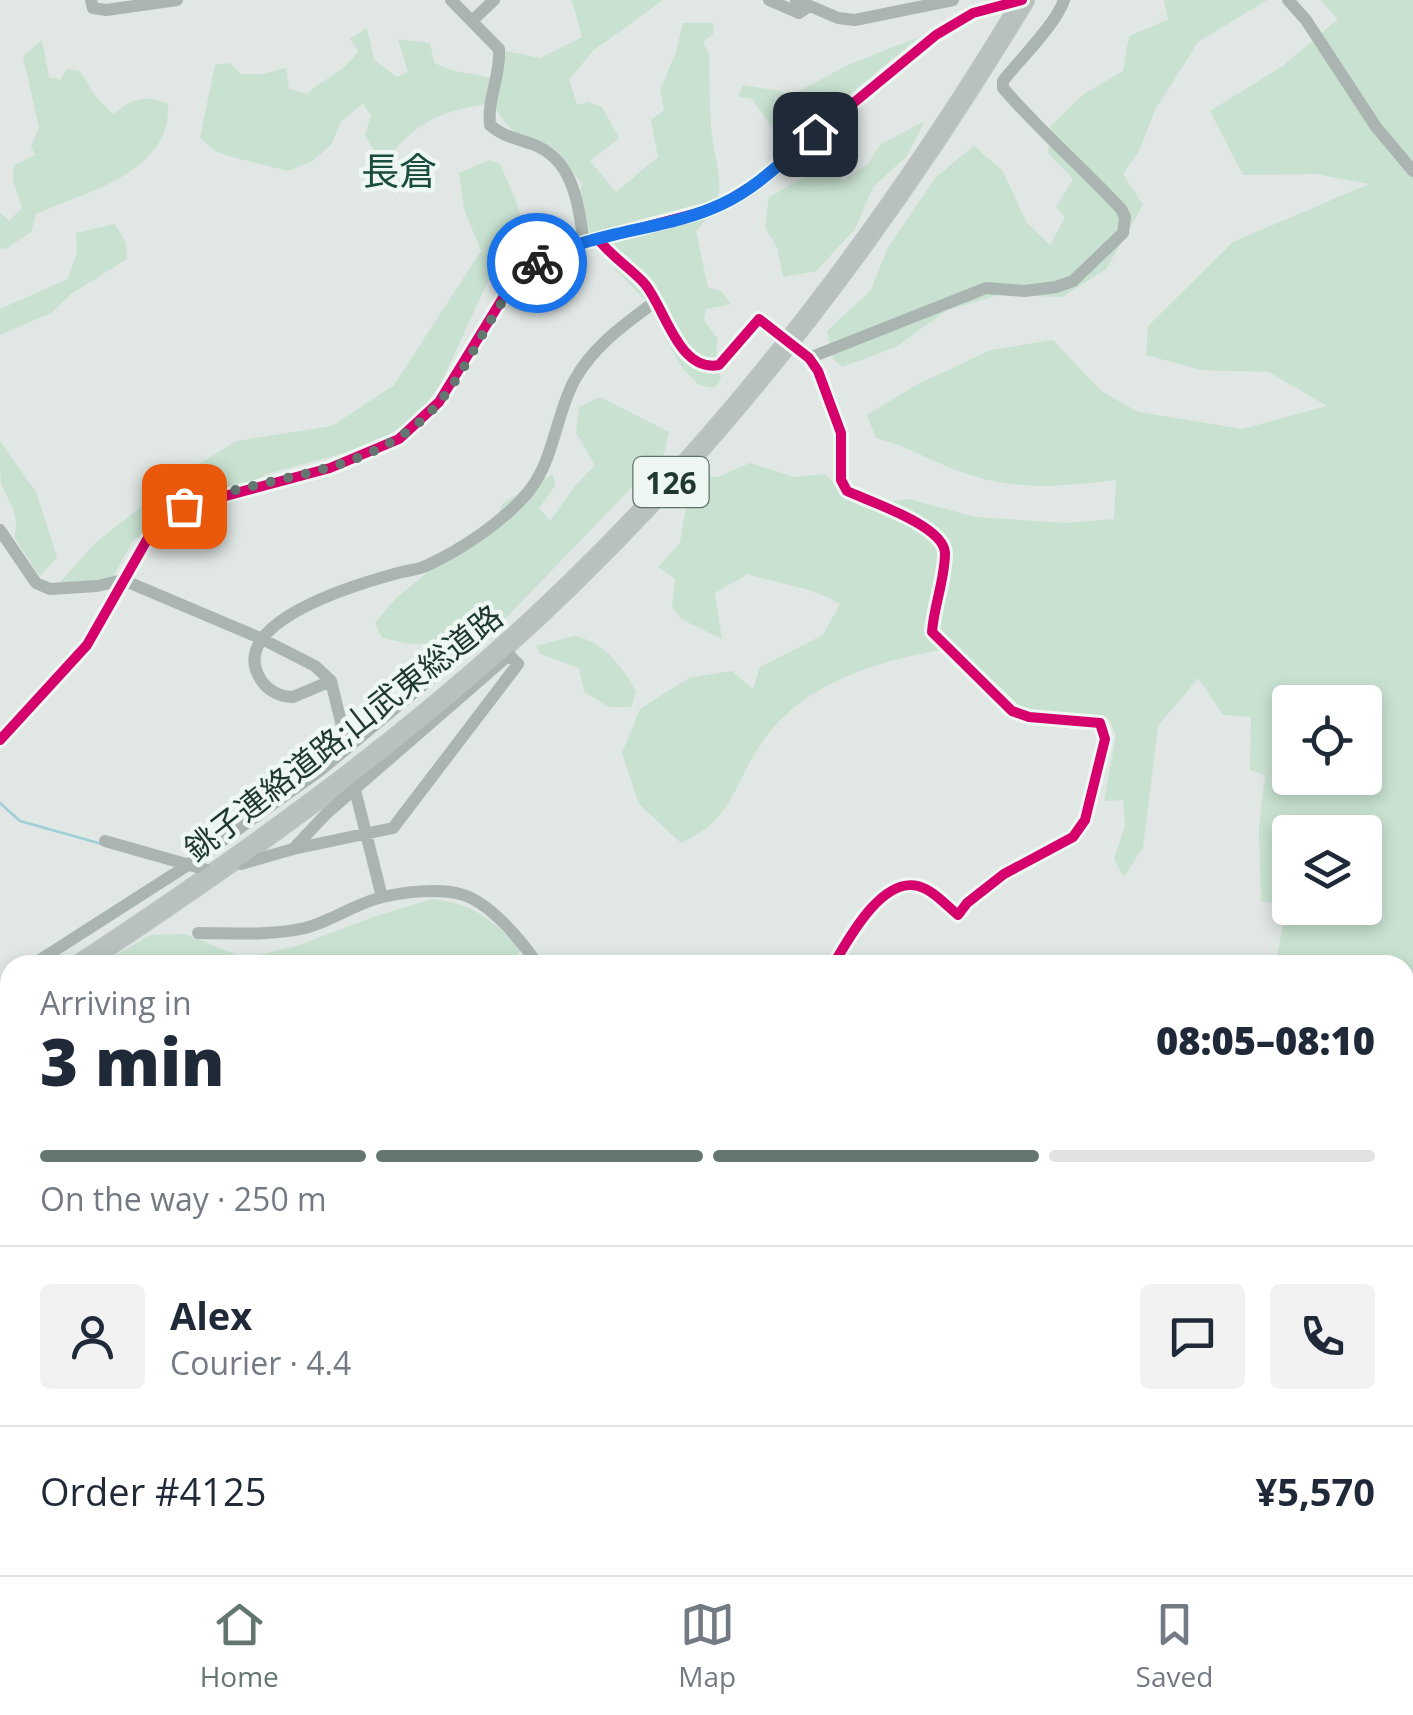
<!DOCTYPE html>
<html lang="en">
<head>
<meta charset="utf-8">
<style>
  :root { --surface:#fff; --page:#f2f2f3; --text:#1f2937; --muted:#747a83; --line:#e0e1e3; --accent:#637670 }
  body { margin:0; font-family:"Open Sans","Noto Sans JP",sans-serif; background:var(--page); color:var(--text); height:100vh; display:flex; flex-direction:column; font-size:38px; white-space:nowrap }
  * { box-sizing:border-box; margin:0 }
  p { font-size:32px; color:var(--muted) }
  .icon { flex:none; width:55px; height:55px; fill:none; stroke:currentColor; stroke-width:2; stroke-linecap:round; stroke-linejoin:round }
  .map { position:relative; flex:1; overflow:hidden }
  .details { position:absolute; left:0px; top:955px; width:1415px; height:620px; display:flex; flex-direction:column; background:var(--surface); border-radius:30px 30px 0 0; box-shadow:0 5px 15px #0003 }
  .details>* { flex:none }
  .buttons { position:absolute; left:1272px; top:685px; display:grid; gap:20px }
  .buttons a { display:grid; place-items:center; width:110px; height:110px; border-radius:10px; background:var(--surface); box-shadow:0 5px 15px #0003; font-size:50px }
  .pin { position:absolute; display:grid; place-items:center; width:85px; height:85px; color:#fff; margin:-42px; border-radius:20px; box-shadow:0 5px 15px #0006 }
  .courier { position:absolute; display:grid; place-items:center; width:100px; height:100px; margin:-50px; border:8px solid #1a73e8; border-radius:50%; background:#fff; color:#222; box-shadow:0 2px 12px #0007 }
  .summary em { font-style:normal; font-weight:800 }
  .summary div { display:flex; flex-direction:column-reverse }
  .summary { display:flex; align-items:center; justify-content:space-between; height:170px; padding:0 40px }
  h1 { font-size:65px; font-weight:800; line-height:75px }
  .bar { display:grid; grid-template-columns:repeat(4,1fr); gap:15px 10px; align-content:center; height:120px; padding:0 40px }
  .bar i { height:12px; border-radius:8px; background:var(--line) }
  .bar .selected { background:var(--accent) }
  .bar p { grid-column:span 4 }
  .line { display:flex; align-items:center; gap:25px; padding:0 40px; border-top:2px solid var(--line) }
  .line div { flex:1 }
  .round { display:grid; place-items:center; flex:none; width:105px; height:105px; border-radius:10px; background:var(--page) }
  .tab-bar { display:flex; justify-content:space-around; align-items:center; height:140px; border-top:2px solid var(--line); background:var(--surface); font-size:28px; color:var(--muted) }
  .tab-bar a { display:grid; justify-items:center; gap:5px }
  .tab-bar .selected { color:var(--accent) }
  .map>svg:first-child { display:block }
  .green { fill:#c8e1d0; fill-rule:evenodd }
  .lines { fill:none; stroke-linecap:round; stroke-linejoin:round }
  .stream { stroke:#9fcfd7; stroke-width:2.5 }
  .major-casing { stroke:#bac3c1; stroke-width:20 }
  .highway-casing { stroke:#bac3c1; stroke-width:22 }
  .minor { stroke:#aab5b2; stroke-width:12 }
  .major { stroke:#cbd4d1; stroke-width:15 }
  .highway { stroke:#b9c1bf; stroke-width:18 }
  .cycleway-casing { stroke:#eef7f2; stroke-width:16 }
  .cycleway { stroke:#d6006c; stroke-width:10 }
  .done { stroke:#637670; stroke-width:10; stroke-dasharray:0 18 }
  .route { stroke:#1a73e8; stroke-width:12 }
  .labels { text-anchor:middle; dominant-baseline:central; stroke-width:9; stroke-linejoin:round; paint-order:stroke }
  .shield { fill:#eef7f2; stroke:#5d726c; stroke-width:2.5 }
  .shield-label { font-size:30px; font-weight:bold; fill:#1f3932 }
  .street-label { font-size:32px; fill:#1f3932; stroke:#eef7f2 }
  .quarter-label { font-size:38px; fill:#1b4c40; stroke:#eef7f2 }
</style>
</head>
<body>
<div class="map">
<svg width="1413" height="1575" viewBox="0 0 1413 1575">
  <rect width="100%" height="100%" fill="#e0e7e4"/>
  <!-- green -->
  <path class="green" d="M 572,0 L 663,0 L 594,50 L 569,79 L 577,105 L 588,102 L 602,107 L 619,138 L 590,161 L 616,192 L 658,157 L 651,120 L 664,110 L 660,90 L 676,52 L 683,23 L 714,23 L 713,34 L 703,42 L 709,54 C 710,81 709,108 712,135 C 717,179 732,192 696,231 L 708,288 L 721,291 L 731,304 L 706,309 L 704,321 L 718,339 L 716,349 L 721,379 L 715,388 L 699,385 L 683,369 L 659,326 L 654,309 L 615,269 L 589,231 L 579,200 L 582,184 C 573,173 562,153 550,146 C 516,129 514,141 493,103 C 446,110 420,118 390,156 L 375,152 L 365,135 L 371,116 L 363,103 L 341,122 L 331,145 L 312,161 L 288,171 L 232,157 L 215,151 L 200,138 L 215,65 L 229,63 L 241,74 L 262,74 L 286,68 L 289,89 L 307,94 C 323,79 347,70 358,51 L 350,39 L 367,28 L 374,60 L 397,77 L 408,72 L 398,39 L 430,43 L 434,62 C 455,76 478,71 499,82 L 506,51 L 540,58 L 582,37 Z
    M 1164,0 L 1267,0 L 1198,42 L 1155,110 L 1139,151 L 1123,174 L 1143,205 L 1106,269 L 1062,297 L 999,295 L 947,310 L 896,347 L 842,367 L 833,359 L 827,331 L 871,290 L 887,249 L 936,177 L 974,146 L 1002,170 L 1027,223 L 1050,245 L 1065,217 L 1056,207 L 1073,179 L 1048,153 L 1051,126 L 1084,94 L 1123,71 L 1129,36 L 1168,20 Z
    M 1320,0 L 1413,0 L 1413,1128 L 1406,1130 L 1405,965 L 1275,965 L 1287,905 L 1261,901 L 1259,829 L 1265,775 L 1250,770 L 1251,717 L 1223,715 L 1198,678 L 1158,726 L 1143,847 L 1124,877 L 1114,859 L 1125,826 L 1123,800 L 1104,801 L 1116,736 L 1109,719 L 1065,729 L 1021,707 L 957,647 C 883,659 799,681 757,750 C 732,790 731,820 681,843 L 639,804 L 622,753 L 640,709 L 689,678 L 732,671 L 753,689 L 760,667 L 823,635 L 840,604 C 811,586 780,585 748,574 L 715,593 L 722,639 L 681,619 L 672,607 L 675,579 L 658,567 L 680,543 L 687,501 L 700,475 L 718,477 L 750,463 L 794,477 L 824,474 L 859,505 L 909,499 L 975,517 L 1066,523 L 1114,519 L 1116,480 C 1065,486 1021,491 970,475 C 937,465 909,446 876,438 L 867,415 L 918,384 L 991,350 L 1053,340 L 1101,391 L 1138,412 L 1242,429 L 1327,406 L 1269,372 L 1201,370 L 1146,355 L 1148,326 L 1233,242 L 1369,184 L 1316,174 L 1243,175 L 1210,111 L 1283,66 L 1338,19 ZM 1290,702 L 1365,702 L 1365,778 L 1290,778 ZM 1290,832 L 1365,832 L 1365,908 L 1290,908 Z
    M 919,37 L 812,126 L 780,139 L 752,99 L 738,96 L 743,85 L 780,91 L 790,96 L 848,65 Z
    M 42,40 L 49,77 L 60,80 L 67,69 L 80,71 L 96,97 L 113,114 C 131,99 146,94 168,104 C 172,173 85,192 36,214 L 31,232 L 7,248 L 0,249 L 0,212 L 9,221 L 22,208 L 13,180 L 14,165 L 35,155 L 31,146 L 39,128 L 23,56 Z
    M 925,121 L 907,156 L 873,187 L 855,229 L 816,271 L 783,277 L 777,247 L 765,228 L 769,197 L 834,161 L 842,181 L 867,165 L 881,144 Z
    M 489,160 L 500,164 L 516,201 L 529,245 L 487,283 L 441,383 L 417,417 L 371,446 L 270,473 L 133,540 L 113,577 L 58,585 L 94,544 L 179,477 L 236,441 L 332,426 L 394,385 L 481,251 L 464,209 L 459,173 Z
    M 115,224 L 126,243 L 127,259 L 71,294 L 51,313 L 0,335 L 0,309 L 68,279 L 77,252 L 76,233 Z
    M 600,397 L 669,432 L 664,454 L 504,620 L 445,642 L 412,644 L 382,638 L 375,623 L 397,597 L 433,568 L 488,536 L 503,503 L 553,474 L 555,486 L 539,508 L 550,521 L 575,486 L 595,465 L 576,433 L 579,407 Z
    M 0,441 L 36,492 L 57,557 L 40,576 L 14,537 C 21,514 8,502 1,483 C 0,471 0,453 0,441 Z
    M 574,636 C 603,641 623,667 636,692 L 631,707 L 609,707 L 584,692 L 579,668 L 540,654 L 536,646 Z
    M 432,899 C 476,904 490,919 521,949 L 510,965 L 99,965 L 150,935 L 185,934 L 244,958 L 297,946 L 373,917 Z
    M 514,1565 L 633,1565 L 633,1575 L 515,1575 Z"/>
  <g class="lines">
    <!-- stream -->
    <path class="stream" d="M 0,803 L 20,821 L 102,844"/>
    <!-- major casing -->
    <g class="major-casing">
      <path id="major" d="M 0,1362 L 10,1374
        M 1405,1550 L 1413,1550
        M 170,1565 L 185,1575
        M 641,1565 L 642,1575"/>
    </g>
    <!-- highway casing -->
    <g class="highway-casing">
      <path id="highway" d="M 79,965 C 252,851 421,730 570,585 C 748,412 896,213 1024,0
        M 0,1014 L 10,1008"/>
    </g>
    <!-- minor -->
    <path class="minor" d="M 91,0 L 93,8 L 106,10 L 177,0
      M 451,0 L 499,49 C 501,75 487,99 490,125 C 503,137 516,138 532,144 C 574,159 578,204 584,243
      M 769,0 L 799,13 L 809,6
      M 796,0 L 838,18 L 855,20 L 953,0
      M 1288,0 L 1306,20 L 1376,127 L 1413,171
      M 472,21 L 494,0
      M 598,239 C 611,256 629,267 644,283 C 665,307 678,373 719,365 L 759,319 L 777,335
      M 0,530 L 36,583 L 50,589 L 97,586 L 123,580 L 260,638 L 315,666 L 331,681 L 347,747
      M 331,681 L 293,697 C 281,697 268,691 261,680 C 223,622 361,583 398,573 C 408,570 419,570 428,565 C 460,550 498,525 522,499 C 554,467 554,419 574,381 C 593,346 625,324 656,301
      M 0,740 L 87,645 L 148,538 L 184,507 L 330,468 L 399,439 L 439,402 L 504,296 L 539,261 L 572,246 L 705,211 L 724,203 L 755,184 L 936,35 L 973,13 L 1022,0
      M 355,790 L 382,897
      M 105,841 L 207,870
      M 241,864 L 293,849 L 393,828 L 518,664 L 509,655 L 327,813 L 293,849
      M 198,933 C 233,933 270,936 305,928 C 332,921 356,903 383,897 C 404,892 439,888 460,894 C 489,901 522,941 538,965
      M 32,965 L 188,865 L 322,769 L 483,635
      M 833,965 C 848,940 881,877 918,886 C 933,890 946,905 958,915 L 967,903 L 1004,874 L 1073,837 L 1085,820 L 1105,739 L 1100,723 L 1029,717 L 1012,711 L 932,632 C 934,605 945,579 945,553 C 944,526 871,502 847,491 C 837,472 844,455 841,434 C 838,413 822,376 809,358 L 986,288 L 1025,291 L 1056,287 L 1073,281 L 1123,233 L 1125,217 L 1121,209 C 1083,168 1040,131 1003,88 L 1003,81 C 1021,58 1056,24 1064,0
      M 0,1097 L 10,1098
      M 1405,1397 L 1413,1391
      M 1405,1478 L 1406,1479
      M 0,1500 L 10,1492
      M 1339,1565 L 1339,1575
      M 130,1575 L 142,1565"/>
    <!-- major -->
    <use href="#major" class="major"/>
    <!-- highway -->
    <use href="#highway" class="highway"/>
    <!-- cycleway casing -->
    <g class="cycleway-casing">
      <path id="cycleway" d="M 598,239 C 611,256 629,267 644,283 C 665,307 678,373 719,365 L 759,319 L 809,358 L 818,371 L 841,433 L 841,480 L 847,491 C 871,502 944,526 945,553 C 945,579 934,605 932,632 L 1012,711 L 1029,717 L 1100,723 L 1105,739 L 1085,820 L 1073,837 L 1004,874 L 967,903 L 958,915 C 946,905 933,890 918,886 C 881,877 848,940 833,965
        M 0,740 L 87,645 L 148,538 L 184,507 L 330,468 L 399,439 L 439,402 L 504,296 L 539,261 L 572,246 L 705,211 L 724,203 L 755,184 L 936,35 L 973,13 L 1022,0"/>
    </g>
    <!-- cycleway -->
    <use href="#cycleway" class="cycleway"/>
  </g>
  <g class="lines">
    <!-- done -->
    <path class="done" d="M 184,506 C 269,473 371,478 436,406 C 476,361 489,303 537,263"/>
    <!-- route -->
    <path class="route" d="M 537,263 C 594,229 663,232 722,204 C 757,188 786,158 815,134"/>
  </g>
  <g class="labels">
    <!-- shield labels -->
    <rect class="shield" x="633.5" y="457" width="75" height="50" rx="8"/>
    <g class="shield-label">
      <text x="671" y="482">126</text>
    </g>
    <!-- street labels -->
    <g class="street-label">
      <text transform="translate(343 732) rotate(-38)">銚子連絡道路;山武東総道路</text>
    </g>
    <!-- quarter labels -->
    <g class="quarter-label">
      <text x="399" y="170">長倉</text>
    </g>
  </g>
</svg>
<div class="buttons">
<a><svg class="icon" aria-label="locate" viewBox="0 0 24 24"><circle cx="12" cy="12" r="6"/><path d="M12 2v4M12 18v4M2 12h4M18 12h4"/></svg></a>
<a><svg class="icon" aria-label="layers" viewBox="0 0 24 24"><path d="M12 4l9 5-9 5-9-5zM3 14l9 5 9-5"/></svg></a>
</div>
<div class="pin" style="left:184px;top:506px;background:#ea580c"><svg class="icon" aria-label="bag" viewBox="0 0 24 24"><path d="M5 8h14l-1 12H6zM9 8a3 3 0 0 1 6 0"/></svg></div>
<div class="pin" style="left:815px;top:134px;background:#1f2937"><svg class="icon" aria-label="home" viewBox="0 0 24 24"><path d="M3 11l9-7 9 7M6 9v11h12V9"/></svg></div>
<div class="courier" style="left:537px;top:263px"><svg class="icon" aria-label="bike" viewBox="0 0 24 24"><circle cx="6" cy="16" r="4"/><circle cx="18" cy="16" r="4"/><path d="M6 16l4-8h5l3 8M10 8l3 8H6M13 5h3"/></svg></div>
<section class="details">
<div class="summary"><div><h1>3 min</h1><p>Arriving in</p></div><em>08:05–08:10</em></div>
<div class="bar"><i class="selected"></i><i class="selected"></i><i class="selected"></i><i></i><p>On the way · 250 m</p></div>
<div class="line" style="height:180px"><a class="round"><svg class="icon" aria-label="person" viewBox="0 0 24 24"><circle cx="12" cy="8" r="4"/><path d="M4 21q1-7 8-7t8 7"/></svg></a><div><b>Alex</b><p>Courier · 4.4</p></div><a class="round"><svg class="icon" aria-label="chat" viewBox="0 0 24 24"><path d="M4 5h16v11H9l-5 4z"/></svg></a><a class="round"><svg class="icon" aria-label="phone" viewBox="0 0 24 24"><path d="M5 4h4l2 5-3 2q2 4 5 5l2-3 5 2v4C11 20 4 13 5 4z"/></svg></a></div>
<div class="line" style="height:130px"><div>Order #4125</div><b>¥5,570</b></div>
</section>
</div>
<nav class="tab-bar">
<a class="selected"><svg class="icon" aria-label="home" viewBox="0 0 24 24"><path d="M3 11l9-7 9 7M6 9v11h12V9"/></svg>Home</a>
<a><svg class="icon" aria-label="map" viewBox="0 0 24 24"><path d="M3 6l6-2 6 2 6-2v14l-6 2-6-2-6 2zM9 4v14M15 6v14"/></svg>Map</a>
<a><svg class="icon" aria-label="saved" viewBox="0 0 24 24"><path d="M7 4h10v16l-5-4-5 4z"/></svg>Saved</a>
</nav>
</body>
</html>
